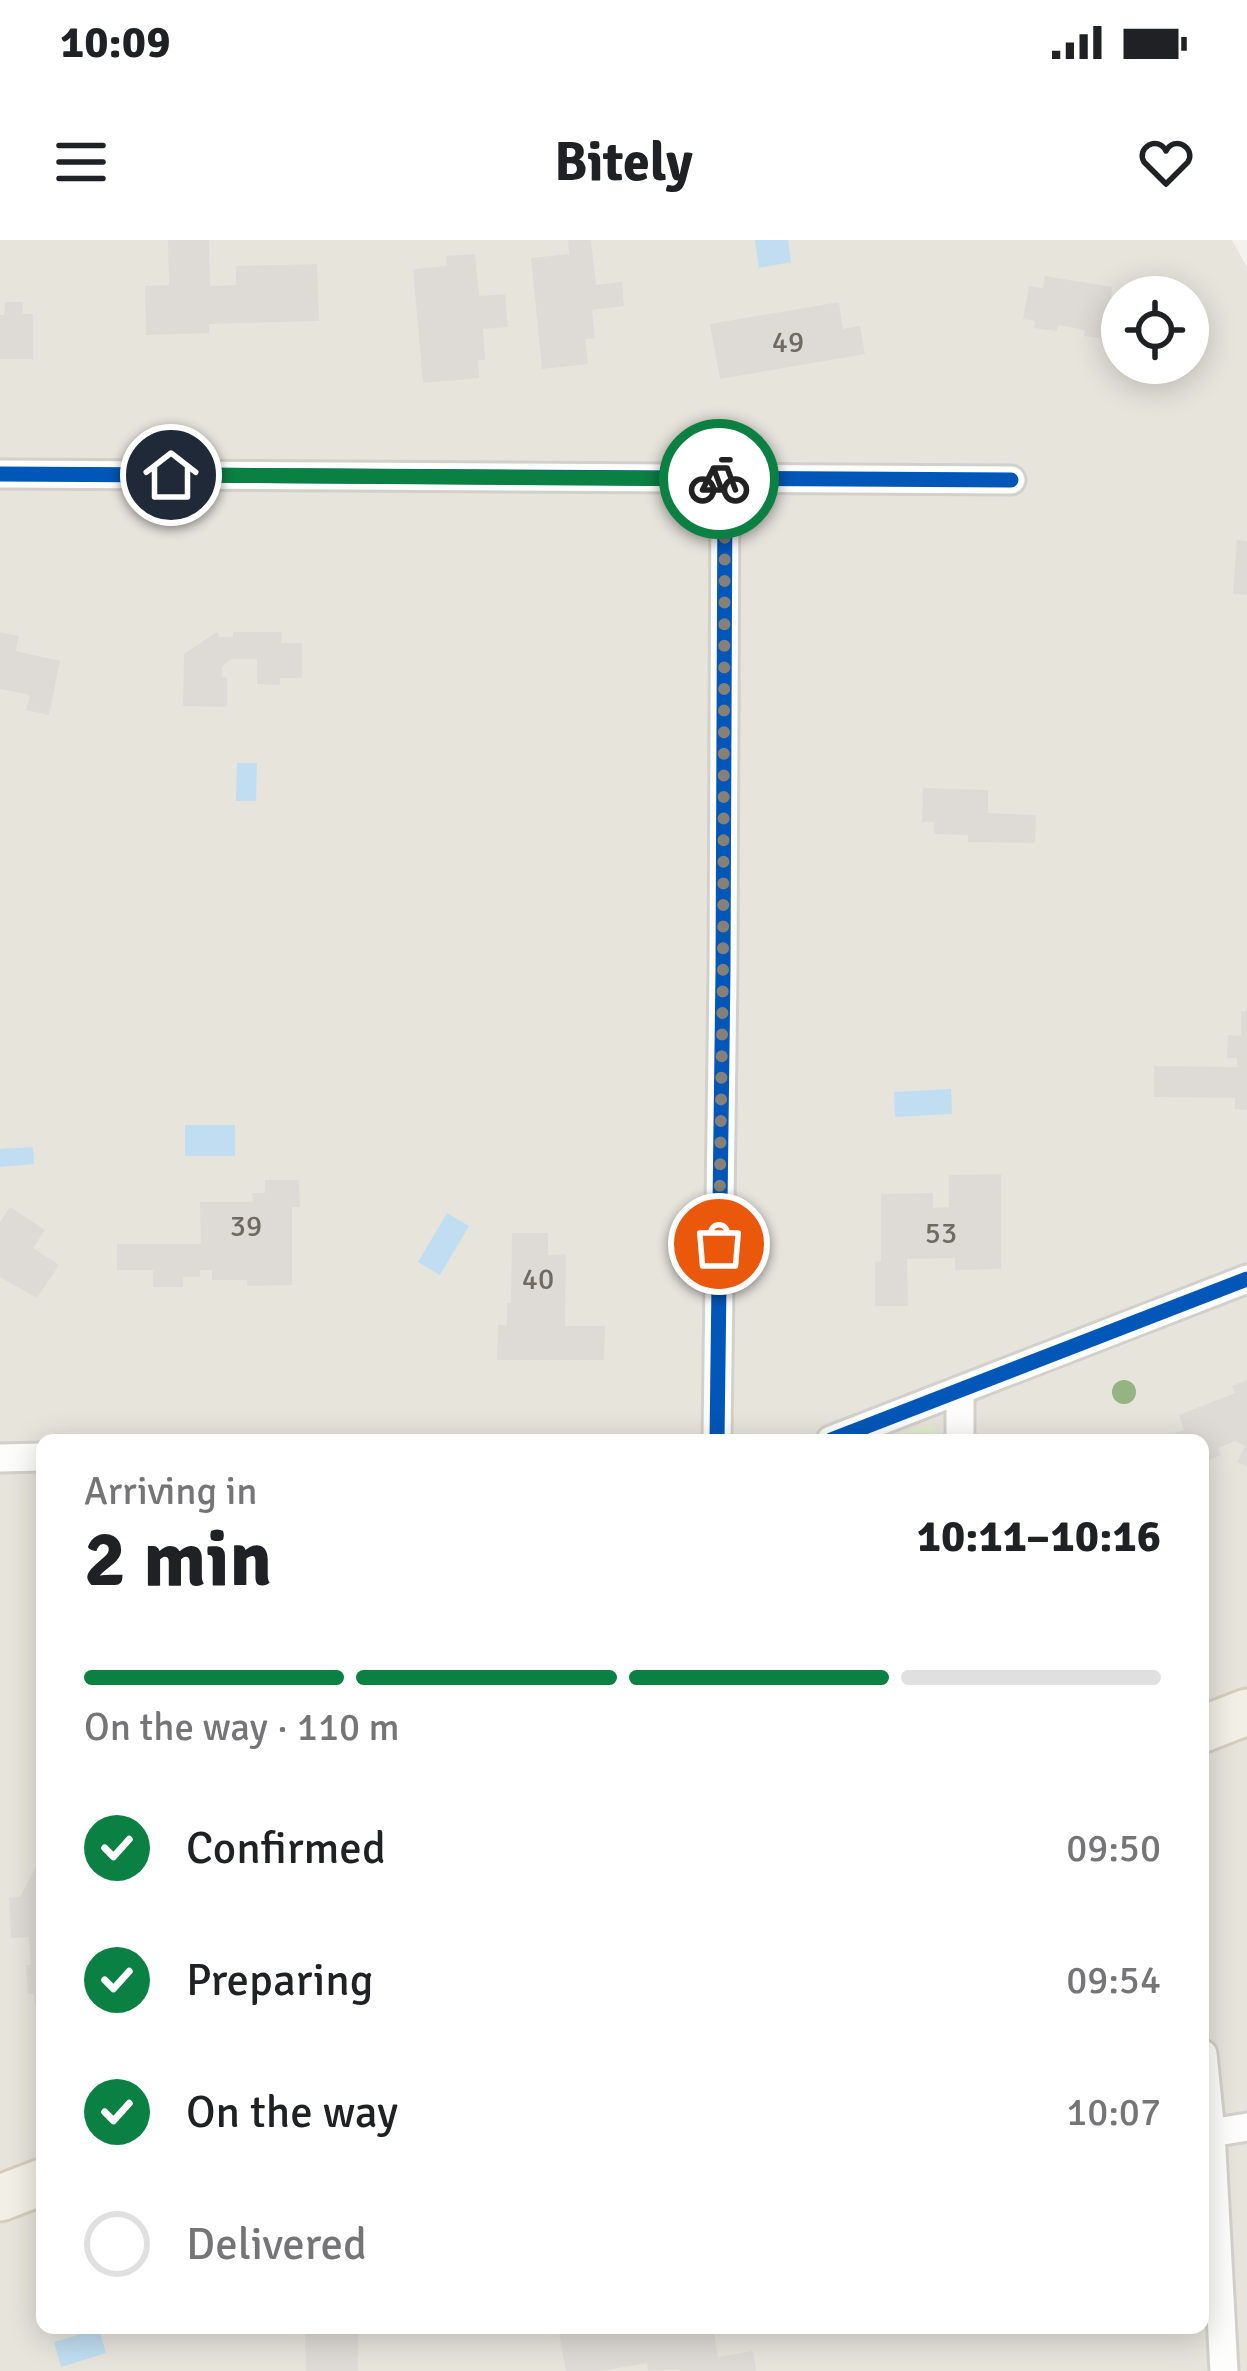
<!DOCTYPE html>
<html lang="en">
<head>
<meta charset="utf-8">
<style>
  :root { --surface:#fff; --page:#f2f2f2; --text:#202124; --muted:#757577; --line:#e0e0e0; --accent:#0b8043 }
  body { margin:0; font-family:Signika,sans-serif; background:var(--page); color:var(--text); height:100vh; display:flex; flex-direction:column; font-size:45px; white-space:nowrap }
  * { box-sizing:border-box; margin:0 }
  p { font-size:39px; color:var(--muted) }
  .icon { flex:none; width:66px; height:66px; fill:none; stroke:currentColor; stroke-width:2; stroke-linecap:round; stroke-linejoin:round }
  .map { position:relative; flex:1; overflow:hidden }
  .drawer { position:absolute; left:36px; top:1194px; width:1173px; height:900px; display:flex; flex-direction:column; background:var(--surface); border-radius:18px; box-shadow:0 6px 30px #0003 }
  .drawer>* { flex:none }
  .fabs { position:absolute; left:1101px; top:36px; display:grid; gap:24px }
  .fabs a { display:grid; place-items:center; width:108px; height:108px; border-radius:50%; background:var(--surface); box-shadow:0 6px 30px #0003; font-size:60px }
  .pin { position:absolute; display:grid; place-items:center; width:102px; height:102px; color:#fff; margin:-51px; border:6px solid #fff; border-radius:50%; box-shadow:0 3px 12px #0007 }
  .courier { position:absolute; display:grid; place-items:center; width:120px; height:120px; margin:-60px; border:9px solid #0b8043; border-radius:50%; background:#fff; color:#222; box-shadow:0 3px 15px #0007 }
  .head em { font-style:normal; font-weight:800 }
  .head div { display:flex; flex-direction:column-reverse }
  .head { display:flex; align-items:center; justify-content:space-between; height:204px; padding:0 48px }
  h1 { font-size:78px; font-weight:800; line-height:90px }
  .bar { display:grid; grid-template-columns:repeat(4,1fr); gap:18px 12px; align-content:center; height:144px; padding:0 48px }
  .bar i { height:15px; border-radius:9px; background:var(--line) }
  .bar .current { background:var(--accent) }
  .bar p { grid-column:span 4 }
  ol { padding:0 48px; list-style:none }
  li { display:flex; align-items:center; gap:36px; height:132px }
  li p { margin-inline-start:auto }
  li .icon { padding:12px; border-radius:50%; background:var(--accent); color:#fff; stroke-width:4 }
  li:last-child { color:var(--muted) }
  li i { width:66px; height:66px; border:6px solid var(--line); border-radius:50% }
  .status { display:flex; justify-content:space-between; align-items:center; height:84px; padding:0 60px; background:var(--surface); direction:ltr }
  .status svg { height:33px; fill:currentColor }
  header { display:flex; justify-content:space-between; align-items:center; height:156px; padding:0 48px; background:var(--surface); font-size:54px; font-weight:800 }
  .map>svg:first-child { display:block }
  .residential { fill:#e7e4dc; fill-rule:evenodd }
  .green { fill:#e1eecf }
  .water { fill:#c0ddf1 }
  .building { fill:#dedbd6 }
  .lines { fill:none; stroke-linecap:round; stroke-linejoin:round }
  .minor-casing { stroke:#d2d0cb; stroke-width:33 }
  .primary-casing { stroke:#d6cebb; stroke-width:51 }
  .minor { stroke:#fdfdfc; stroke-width:27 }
  .primary { stroke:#f2efe6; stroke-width:45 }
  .cycleway-casing { stroke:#fff; stroke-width:22 }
  .cycleway { stroke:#0057b8; stroke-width:15 }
  .tree { fill:#96b382 }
  .done { stroke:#868178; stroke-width:12; stroke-dasharray:0 21.6 }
  .route { stroke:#0b8043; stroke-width:15 }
  .labels { text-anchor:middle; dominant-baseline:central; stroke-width:12; stroke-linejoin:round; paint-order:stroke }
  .number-label { font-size:30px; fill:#706a61 }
</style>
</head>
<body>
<div class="status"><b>10:09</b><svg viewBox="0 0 49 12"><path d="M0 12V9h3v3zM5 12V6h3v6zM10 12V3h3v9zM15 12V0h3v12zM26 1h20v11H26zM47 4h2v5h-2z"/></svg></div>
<header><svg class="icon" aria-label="menu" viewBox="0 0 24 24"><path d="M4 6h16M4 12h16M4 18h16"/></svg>Bitely<svg class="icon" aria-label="heart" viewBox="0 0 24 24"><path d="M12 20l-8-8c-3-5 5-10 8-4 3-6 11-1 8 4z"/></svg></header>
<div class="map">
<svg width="1247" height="2131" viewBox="0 0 1247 2131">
  <rect width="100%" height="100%" fill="#f4f2ee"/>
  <!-- residential -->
  <path class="residential" d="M 0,0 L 1232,0 L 1247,27 L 1247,2131 L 0,2131 ZM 1122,57 L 1188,57 L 1188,123 L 1122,123 ZM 42,1200 L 1203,1200 L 1203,2088 L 42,2088 Z"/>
  <!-- green -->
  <path class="green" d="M 926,1185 L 934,1188 L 941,1200 L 879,1200 Z"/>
  <!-- water -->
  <path class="water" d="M 755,0 L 788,0 L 791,22 L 759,28 Z
    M 237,523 L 257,523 L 256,561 L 236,561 Z
    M 951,849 L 952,874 L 895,877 L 894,852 Z
    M 185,885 L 235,885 L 235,916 L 185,916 Z
    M 33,907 L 34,924 L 0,927 L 0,909 Z
    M 447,973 L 469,986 L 440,1035 L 418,1022 Z
    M 99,2089 L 106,2113 L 61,2127 L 54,2102 Z"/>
  <!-- building -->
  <path class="building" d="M 168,0 L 209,0 L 210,46 L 236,45 L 236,26 L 317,24 L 319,81 L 209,84 L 209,93 L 146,95 L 145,46 L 169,45 Z
    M 568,0 L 591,0 L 596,45 L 622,42 L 624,66 L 592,70 L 595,98 L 585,99 L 588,124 L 542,129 L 531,18 L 569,14 Z
    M 475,14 L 479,56 L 505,54 L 508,87 L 483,89 L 485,120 L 478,120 L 479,138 L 423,143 L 413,29 L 447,26 L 446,16 Z
    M 1045,36 L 1112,47 L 1111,57 L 1119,58 L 1114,89 L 1105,88 L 1103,99 L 1084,96 L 1085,90 L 1058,85 L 1057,91 L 1034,88 L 1035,81 L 1023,79 L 1029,46 L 1043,48 Z
    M 5,62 L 23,62 L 22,74 L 33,74 L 33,119 L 0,119 L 0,75 L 4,75 Z
    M 839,62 L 843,89 L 860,86 L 865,114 L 720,139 L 710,84 Z
    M 1237,300 L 1247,301 L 1247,355 L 1233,354 Z
    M 0,392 L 19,396 L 16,411 L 60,421 L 49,475 L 26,470 L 30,455 L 0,449 Z
    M 217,392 L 220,397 L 233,397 L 233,392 L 282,392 L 281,403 L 302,403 L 302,438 L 280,438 L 280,445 L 257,444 L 257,419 L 231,419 L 222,427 L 222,437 L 227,437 L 227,467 L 183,466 L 184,414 Z
    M 923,548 L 988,550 L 988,573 L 1036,575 L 1035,603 L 968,602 L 968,595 L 934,594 L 934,582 L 922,582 Z
    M 1241,771 L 1247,771 L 1247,870 L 1235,869 L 1235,858 L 1154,857 L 1154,826 L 1237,827 L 1237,818 L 1227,818 L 1228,795 L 1241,796 Z
    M 1001,934 L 1001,1029 L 955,1030 L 955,1018 L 907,1019 L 908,1066 L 875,1066 L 875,1021 L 881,1022 L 881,954 L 933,953 L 933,968 L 949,967 L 949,935 Z
    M 265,940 L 299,940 L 300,967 L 292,967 L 292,1045 L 247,1046 L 247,1040 L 212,1040 L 212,1030 L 200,1030 L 200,1037 L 183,1037 L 183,1047 L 153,1047 L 153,1030 L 117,1030 L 117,1004 L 201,1004 L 200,962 L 253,962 L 252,953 L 265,953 Z
    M 10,967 L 45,990 L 33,1008 L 59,1025 L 37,1058 L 0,1037 L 0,982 Z
    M 512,993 L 548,993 L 548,1015 L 566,1014 L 565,1086 L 605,1086 L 604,1120 L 497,1120 L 498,1085 L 507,1085 L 507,1063 L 511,1063 Z
    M 1247,1140 L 1247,1227 L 1237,1222 L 1245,1206 L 1235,1201 L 1218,1208 L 1221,1215 L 1203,1222 L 1203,1200 L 1158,1200 L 1184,1190 L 1179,1175 L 1235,1153 L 1232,1146 Z
    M 42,1615 L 42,1763 L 35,1764 L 34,1754 L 28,1754 L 26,1725 L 31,1725 L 29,1697 L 11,1698 L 9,1658 L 20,1657 Z
    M 305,2088 L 358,2088 L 358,2131 L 306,2131 Z
    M 558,2088 L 623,2088 L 624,2093 L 655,2088 L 713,2088 L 718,2117 L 753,2111 L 756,2131 L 680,2131 L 679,2129 L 648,2131 L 647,2123 L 600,2131 L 566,2131 Z"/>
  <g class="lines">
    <!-- minor casing -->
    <g class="minor-casing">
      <path id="minor" d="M 0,234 L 1011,240
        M 717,1200 L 723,730 L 725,239
        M 831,1200 L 1247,1039
        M 960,1200 L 960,1150
        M 0,1218 L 42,1217
        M 1203,1814 L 1211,1893 L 1224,2131
        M 1211,1893 L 1247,1887"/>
    </g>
    <!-- primary casing -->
    <g class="primary-casing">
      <path id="primary" d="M 1203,1489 L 1247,1472
        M 0,1958 L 42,1942"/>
    </g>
    <!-- minor -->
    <use href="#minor" class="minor"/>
    <!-- primary -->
    <use href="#primary" class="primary"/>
    <!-- cycleway casing -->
    <g class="cycleway-casing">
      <path id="cycleway" d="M 0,234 L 1011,240
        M 717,1200 L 723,730 L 725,239
        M 831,1200 L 1247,1039"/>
    </g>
    <!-- cycleway -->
    <use href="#cycleway" class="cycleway"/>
  </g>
  <!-- trees -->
  <circle class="tree" cx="1124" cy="1152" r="12"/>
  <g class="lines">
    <!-- done -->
    <path class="done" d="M 719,239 L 725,239 L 723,730 L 719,1004"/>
    <!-- route -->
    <path class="route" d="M 171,235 L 719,239"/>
  </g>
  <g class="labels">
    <!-- number labels -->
    <g class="number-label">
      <text x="788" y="102">49</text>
      <text x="246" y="986">39</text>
      <text x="941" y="993">53</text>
      <text x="538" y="1039">40</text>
    </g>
  </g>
</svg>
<div class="fabs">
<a><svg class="icon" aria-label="locate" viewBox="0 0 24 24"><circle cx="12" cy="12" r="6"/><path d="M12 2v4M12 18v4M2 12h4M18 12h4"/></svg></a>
</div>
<div class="pin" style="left:719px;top:1004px;background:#ea580c"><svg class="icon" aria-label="bag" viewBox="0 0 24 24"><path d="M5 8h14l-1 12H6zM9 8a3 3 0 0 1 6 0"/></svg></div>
<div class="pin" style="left:171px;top:235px;background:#1f2937"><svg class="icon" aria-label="home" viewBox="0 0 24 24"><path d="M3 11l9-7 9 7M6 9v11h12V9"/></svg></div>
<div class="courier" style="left:719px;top:239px"><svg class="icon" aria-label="bike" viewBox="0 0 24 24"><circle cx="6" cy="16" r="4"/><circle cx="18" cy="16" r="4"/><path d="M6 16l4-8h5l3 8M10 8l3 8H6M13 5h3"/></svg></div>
<section class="drawer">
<div class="head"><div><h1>2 min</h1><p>Arriving in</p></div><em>10:11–10:16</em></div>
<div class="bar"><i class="current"></i><i class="current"></i><i class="current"></i><i></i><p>On the way · 110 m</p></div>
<ol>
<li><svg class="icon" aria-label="check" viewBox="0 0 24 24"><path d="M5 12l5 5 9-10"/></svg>Confirmed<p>09:50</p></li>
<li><svg class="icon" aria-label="check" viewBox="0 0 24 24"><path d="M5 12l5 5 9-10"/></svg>Preparing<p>09:54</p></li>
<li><svg class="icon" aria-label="check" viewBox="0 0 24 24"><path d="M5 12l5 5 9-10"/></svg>On the way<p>10:07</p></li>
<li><i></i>Delivered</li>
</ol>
</section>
</div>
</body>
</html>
